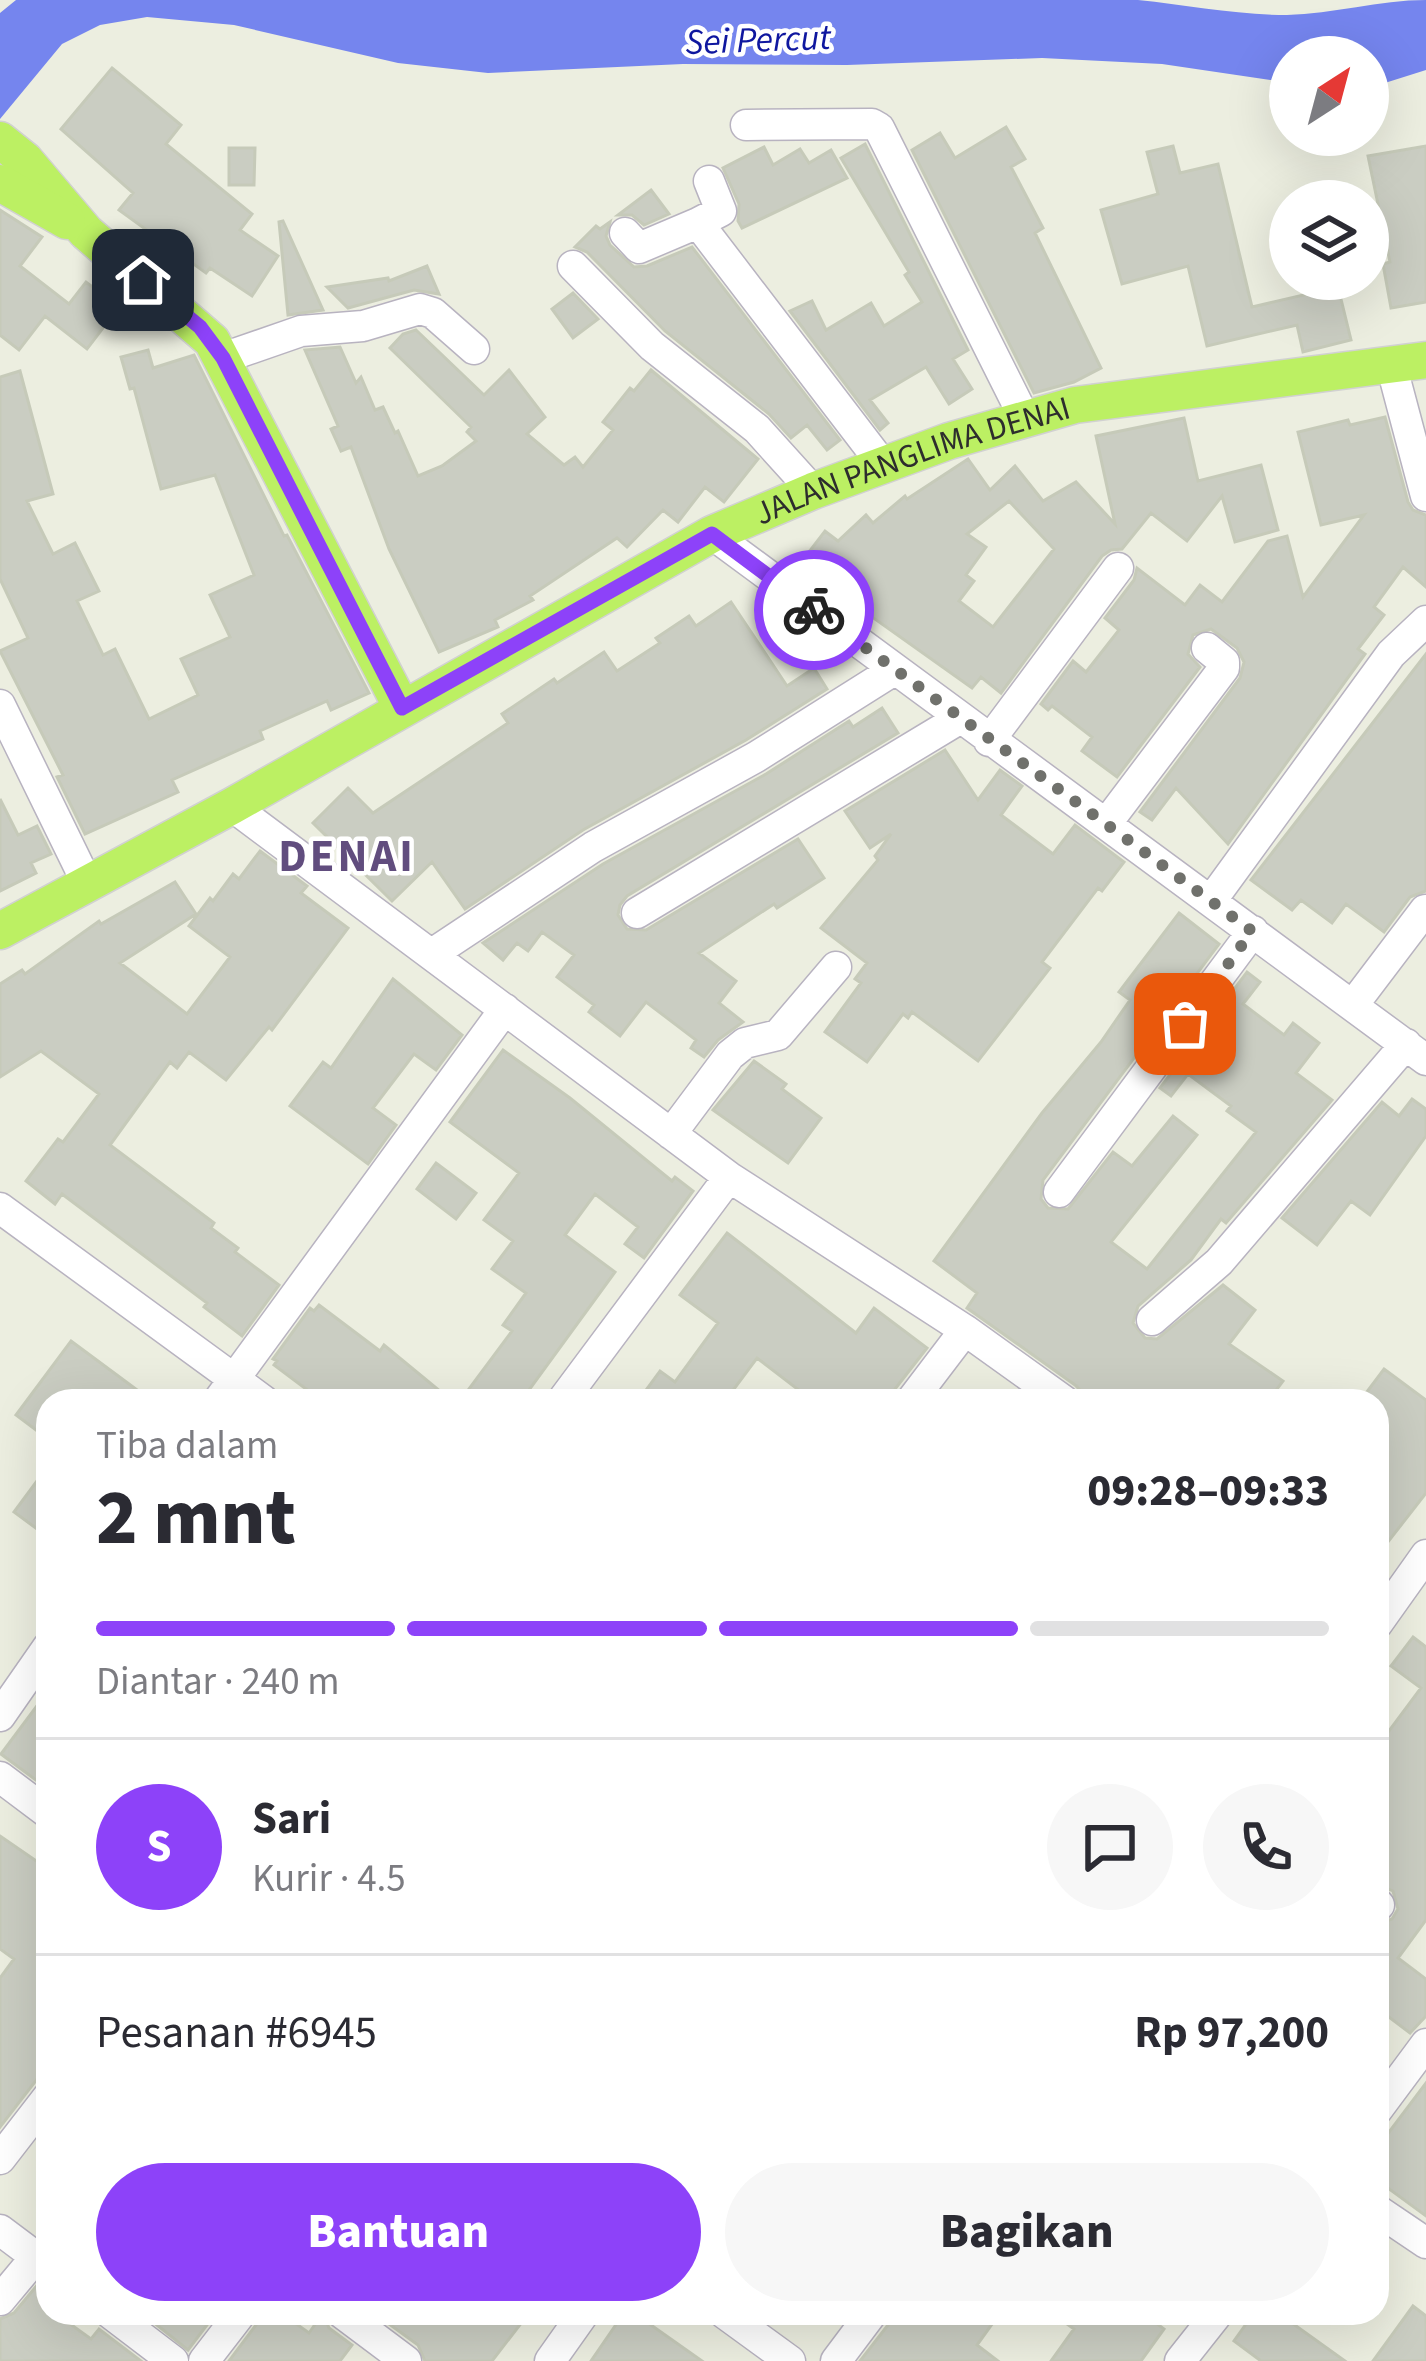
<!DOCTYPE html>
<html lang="id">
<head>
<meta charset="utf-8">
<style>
  :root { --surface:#fff; --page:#f7f7f7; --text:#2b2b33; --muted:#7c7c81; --line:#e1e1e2; --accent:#8d42f9 }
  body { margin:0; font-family:"Source Sans 3",sans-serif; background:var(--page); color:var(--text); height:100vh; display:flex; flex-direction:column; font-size:45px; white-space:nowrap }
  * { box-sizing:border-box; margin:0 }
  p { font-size:39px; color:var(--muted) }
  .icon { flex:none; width:66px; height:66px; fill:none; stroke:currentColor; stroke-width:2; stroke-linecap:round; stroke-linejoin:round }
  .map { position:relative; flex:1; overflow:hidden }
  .sheet { position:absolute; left:36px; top:1389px; width:1353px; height:936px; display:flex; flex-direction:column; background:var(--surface); border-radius:36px; box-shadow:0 12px 48px #0002 }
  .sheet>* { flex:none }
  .needle { width:78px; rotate:36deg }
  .controls { position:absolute; left:1269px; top:36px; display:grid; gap:24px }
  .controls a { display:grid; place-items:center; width:120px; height:120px; border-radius:50%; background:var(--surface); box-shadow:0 12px 48px #0002; font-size:60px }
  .pin { position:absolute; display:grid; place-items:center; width:102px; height:102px; color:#fff; margin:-51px; border-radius:24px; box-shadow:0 6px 18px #0006 }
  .courier { position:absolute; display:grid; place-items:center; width:120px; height:120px; margin:-60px; border:9px solid #8d42f9; border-radius:50%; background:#fff; color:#222; box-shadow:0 3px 15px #0007 }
  .head em { font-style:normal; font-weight:800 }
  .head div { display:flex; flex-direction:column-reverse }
  .head { display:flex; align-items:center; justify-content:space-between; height:204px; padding:0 60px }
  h1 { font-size:78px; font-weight:800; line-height:90px }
  .bar { display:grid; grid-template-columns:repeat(4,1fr); gap:18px 12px; align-content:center; height:144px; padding:0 60px }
  .bar i { height:15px; border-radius:9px; background:var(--line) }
  .bar .active { background:var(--accent) }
  .bar p { grid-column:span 4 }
  .line { display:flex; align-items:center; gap:30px; padding:0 60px; border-top:3px solid var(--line) }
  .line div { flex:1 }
  .round { display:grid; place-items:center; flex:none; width:126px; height:126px; border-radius:63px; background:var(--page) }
  .button { display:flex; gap:24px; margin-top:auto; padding:24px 60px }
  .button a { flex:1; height:138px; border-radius:72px; background:var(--accent); color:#fff; font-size:48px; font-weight:800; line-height:138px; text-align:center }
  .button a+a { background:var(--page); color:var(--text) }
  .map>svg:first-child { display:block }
  .water { fill:#7585ee }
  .building { fill:#cacdc2; stroke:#c6cab9; stroke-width:3; fill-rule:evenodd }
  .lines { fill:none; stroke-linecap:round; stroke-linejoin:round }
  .minor-casing { stroke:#b8b3c0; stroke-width:33 }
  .major-casing { stroke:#d1d1d1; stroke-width:39 }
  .minor { stroke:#fff; stroke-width:30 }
  .major { stroke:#bcf063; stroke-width:36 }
  .done { stroke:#70716c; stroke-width:12; stroke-dasharray:0 21.6 }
  .route { stroke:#8d42f9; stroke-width:15 }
  .labels { text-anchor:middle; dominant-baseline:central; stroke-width:9; stroke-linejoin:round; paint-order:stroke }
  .street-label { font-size:33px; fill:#2d2d2d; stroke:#fff }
  .water-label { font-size:36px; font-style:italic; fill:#0f179f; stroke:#fff }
  .district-label { font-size:45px; font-weight:bold; letter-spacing:3px; fill:#614d7e; stroke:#fff }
</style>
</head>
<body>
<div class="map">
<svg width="1426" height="2361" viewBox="0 0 1426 2361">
  <rect width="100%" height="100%" fill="#eceee0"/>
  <!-- water -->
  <path class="water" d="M 16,0 L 1138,0 C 1187,5 1237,15 1287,15 C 1333,14 1379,0 1426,0 L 1426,70 L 1369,88 L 1368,57 L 1290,57 L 1290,83 L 1162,64 L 1042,58 L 847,65 L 683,64 L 488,73 L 398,63 L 234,25 L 147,17 L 100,25 L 62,44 L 0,119 L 0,13 Z"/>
  <!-- building -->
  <path class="building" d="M 112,68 L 181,125 L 166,144 L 252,214 L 240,230 L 278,256 L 252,296 L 210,268 L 206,273 L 119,210 L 133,193 L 61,129 Z
    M 1006,127 L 1025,159 L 1011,167 L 1043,228 L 1035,233 L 1101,368 L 1074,382 L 1034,393 L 912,150 L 940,133 L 955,158 Z
    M 865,144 L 968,350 L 953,359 L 972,389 L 949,404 L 926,367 L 870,400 L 888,423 L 880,430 L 790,311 L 812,301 L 826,330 L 871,303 L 884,326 L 922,302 L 905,275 L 909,272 L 841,158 Z
    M 1173,146 L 1180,173 L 1218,164 L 1252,307 L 1338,287 L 1351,340 L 1303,352 L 1297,325 L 1207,346 L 1188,266 L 1122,284 L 1101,210 L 1158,194 L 1147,152 Z
    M 1426,146 L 1426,302 L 1391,308 L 1383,264 L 1390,262 L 1368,156 Z
    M 764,147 L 773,165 L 800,149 L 809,163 L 831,150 L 847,178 L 742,228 L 738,221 L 739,204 L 723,168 Z
    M 229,148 L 255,148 L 254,185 L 229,185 Z
    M 651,190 L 669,214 L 644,225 L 632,215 L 618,215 Z
    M 0,210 L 42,237 L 20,266 L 69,304 L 86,282 L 119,307 L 87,349 L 45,316 L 19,350 L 0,335 Z
    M 283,221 L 323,310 L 288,315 L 279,222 Z
    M 610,222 L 606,236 L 610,245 L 634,267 L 647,266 L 692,247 L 840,440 L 827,450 L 807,425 L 791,438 L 769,414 L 665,331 L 587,252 L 575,247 L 596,226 L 600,229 Z
    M 427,266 L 439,294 L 414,290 L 348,308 L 327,287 L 388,278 L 389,281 Z
    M 573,293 L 598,319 L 573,338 L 552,309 Z
    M 416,330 L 484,395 L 509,370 L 545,417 L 527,434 L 564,465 L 575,457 L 583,467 L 613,430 L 603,422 L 630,388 L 634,391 L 651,370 L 758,459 L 724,502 L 705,487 L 678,522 L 663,510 L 627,547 L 617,538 L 530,596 L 533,600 L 495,620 L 498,627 L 439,652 L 389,549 L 351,447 L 341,451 L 331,429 L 338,426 L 305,350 L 340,347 L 356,383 L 361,377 L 375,410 L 383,407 L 395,433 L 398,431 L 418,476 L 442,466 L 476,441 L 467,432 L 471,427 L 390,348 L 403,334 Z
    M 148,350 L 153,368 L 194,355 L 284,536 L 287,535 L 369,693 L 331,710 L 327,701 L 260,731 L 263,739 L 172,780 L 178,792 L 85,834 L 57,777 L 63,775 L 0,651 L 28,638 L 0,579 L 0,377 L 20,371 L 53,494 L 27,501 L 53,554 L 75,543 L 99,591 L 77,601 L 103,655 L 115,649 L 149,719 L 198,695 L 181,659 L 230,637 L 210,595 L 254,575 L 215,475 L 161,489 L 134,388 L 130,389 L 121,357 Z
    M 1385,417 L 1408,502 L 1413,510 L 1426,515 L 1426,587 L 1403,567 L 1374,607 L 1384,615 L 1358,649 L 1365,654 L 1228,844 L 1176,788 L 1152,820 L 1140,812 L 1240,678 L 1244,662 L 1237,648 L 1211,629 L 1193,635 L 1188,654 L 1200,667 L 1117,777 L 1082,751 L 1092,737 L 1052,706 L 1048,710 L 1041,704 L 1073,661 L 1086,672 L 1119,630 L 1105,618 L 1134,580 L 1137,568 L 1185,605 L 1200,585 L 1222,602 L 1268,541 L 1287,536 L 1303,597 L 1364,515 L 1321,525 L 1298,432 L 1348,420 L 1350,425 Z
    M 1184,418 L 1198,481 L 1261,465 L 1278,530 L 1235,542 L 1222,496 L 1187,541 L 1151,513 L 1122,549 L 1111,550 L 1102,556 L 1001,693 L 981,677 L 972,688 L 799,565 L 825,531 L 838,541 L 866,515 L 873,523 L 905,496 L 907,499 L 968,459 L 990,490 L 1015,466 L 1043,501 L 1076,482 L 1115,524 L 1096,436 ZM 1009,501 L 1054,549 L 993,627 L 959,601 L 974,581 L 966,575 L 986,547 L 967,534 Z
    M 731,602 L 787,686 L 814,668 L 827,689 L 746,740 L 583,830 L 465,909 L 432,862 L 392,901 L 313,823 L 348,788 L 373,813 L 508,723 L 502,714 L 554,679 L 557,683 L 604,652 L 617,671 L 660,643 L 656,638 L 689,616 L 696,626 Z
    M 1426,654 L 1426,891 L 1410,897 L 1384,932 L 1346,904 L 1332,923 L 1301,900 L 1292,910 L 1251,880 Z
    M 882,708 L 898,733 L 627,896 L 620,905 L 618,915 L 627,929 L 646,930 L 798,839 L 824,878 L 777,908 L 774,904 L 699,953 L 736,981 L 719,1003 L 743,1022 L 718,1040 L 704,1057 L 691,1048 L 696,1040 L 646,1002 L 620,1036 L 589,1012 L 594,1005 L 557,977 L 574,955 L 542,932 L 528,951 L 517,943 L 503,960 L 483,943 L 603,864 L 766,774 L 849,721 L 853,727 Z
    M 945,750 L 978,800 L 1000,770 L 1022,786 L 1001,815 L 1053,854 L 1075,825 L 1124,862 L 1102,891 L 1098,888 L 1042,962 L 1050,968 L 978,1061 L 912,1012 L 908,1018 L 903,1014 L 867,1062 L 825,1032 L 861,983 L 855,979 L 867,963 L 821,928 L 878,860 L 875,856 L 891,834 L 870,848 L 845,811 Z
    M 0,799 L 18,835 L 37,826 L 51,854 L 31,863 L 36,873 L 0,891 Z
    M 260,851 L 307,886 L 301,893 L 348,928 L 272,1030 L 269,1027 L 226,1080 L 189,1052 L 177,1068 L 170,1062 L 110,1145 L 214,1223 L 211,1228 L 238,1248 L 235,1252 L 279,1285 L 242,1336 L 204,1307 L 207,1303 L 62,1194 L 55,1204 L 26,1181 L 58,1139 L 63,1142 L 99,1094 L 41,1051 L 0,1077 L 0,984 L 22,970 L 25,974 L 99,921 L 101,924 L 175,882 L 196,914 L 120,963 L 187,1014 L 230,957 L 189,926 L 210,898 L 213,901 L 233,874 L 239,879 Z
    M 1179,913 L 1219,944 L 1043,1180 L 1041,1199 L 1048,1208 L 1068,1209 L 1113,1152 L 1132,1166 L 1173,1116 L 1197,1135 L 1111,1242 L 1147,1269 L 1256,1132 L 1227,1111 L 1231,1106 L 1188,1074 L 1171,1096 L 1160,1088 L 1247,972 L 1260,982 L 1243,1004 L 1284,1035 L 1293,1023 L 1319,1043 L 1296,1073 L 1332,1100 L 1226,1223 L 1221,1219 L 1191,1260 L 1138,1306 L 1133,1323 L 1145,1338 L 1157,1339 L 1223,1285 L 1255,1310 L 1229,1344 L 1283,1381 L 1268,1401 L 1091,1401 L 1075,1385 L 967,1308 L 977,1293 L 934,1261 L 1042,1113 L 1101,1042 L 1130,1000 L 1119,992 Z
    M 393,979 L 462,1035 L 436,1070 L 414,1054 L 373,1108 L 396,1125 L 368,1164 L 290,1106 L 323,1062 L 331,1068 Z
    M 503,1050 L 570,1098 L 672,1181 L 675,1177 L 693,1191 L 644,1258 L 625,1244 L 638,1227 L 595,1194 L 565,1235 L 615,1272 L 521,1401 L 460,1401 L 512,1331 L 503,1325 L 526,1293 L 492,1269 L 513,1241 L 484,1220 L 519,1173 L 450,1122 Z
    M 754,1061 L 786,1084 L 782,1089 L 821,1118 L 788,1163 L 713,1110 Z
    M 1412,1099 L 1426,1109 L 1426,1136 L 1370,1215 L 1351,1201 L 1317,1245 L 1282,1218 L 1382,1102 L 1399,1116 Z
    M 436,1163 L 476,1193 L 456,1219 L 417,1189 Z
    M 727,1233 L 856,1333 L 874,1308 L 927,1348 L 895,1389 L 892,1401 L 813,1401 L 757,1358 L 725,1401 L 638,1401 L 660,1371 L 675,1382 L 718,1323 L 680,1295 Z
    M 319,1305 L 380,1351 L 384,1345 L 452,1401 L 322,1401 L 274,1365 L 277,1361 L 273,1359 L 310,1308 L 314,1311 Z
    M 71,1341 L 152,1401 L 48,1401 L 48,1439 L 16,1415 Z
    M 1384,1369 L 1426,1400 L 1426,1493 L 1377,1556 L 1377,1401 L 1360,1401 Z
    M 48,1466 L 48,1537 L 14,1512 Z
    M 1413,1637 L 1426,1647 L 1426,1920 L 1398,1958 L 1426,1979 L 1426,2016 L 1410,2033 L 1377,2008 L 1377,1924 L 1392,1919 L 1398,1909 L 1393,1891 L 1377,1884 L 1377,1722 L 1389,1731 L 1421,1688 L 1391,1666 Z
    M 48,1691 L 48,1789 L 1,1754 Z
    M 0,1836 L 48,1869 L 48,2065 L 0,2127 L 0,1978 L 14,1959 L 0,1949 Z
    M 1426,2083 L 1426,2216 L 1377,2180 L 1377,2148 Z
    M 39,2283 L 48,2290 L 48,2313 L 55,2313 L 91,2339 L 99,2329 L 141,2361 L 0,2361 L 0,2319 L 14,2313 Z
    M 1413,2306 L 1426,2316 L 1426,2361 L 1373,2361 Z
    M 142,2313 L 216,2313 L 188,2350 Z
    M 260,2313 L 281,2313 L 309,2333 L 323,2313 L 329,2328 L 352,2345 L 340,2361 L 229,2361 L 256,2325 Z
    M 374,2313 L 529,2313 L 492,2361 L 425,2361 L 418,2345 Z
    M 624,2313 L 634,2313 L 702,2361 L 591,2361 Z
    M 891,2313 L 1000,2313 L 977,2345 L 998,2361 L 860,2361 L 888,2325 Z
    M 1052,2313 L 1143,2313 L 1164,2329 L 1141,2361 L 1051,2361 L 1074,2329 Z
    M 1254,2313 L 1278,2313 L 1345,2361 L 1261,2361 L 1234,2341 Z"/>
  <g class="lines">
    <!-- minor casing -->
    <g class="minor-casing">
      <path id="minor" d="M 746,125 L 872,124 L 879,128 L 1025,419
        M 709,181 L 721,211 L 698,223 L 883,465
        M 625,233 L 639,248 L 698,223
        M 573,266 L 652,346 L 757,429 L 813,491
        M 223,358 L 301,331 L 363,326 L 420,309 L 433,313 L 474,349
        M 1391,364 L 1426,496
        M 712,534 L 1426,1060
        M 0,705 L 87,883
        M 989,741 L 1118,568
        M 232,806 L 729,1177 L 965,1330 L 1064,1401
        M 1106,824 L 1224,668 L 1224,662 L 1207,648
        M 1211,901 L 1391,654 L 1426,621
        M 637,913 L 959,719
        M 432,954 L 593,847 L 756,757 L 894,670
        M 1353,1005 L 1425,910
        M 671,1134 L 730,1055 L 745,1043 L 778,1035 L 836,967
        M 1059,1192 L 1253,931
        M 0,1208 L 264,1401
        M 1152,1320 L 1219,1262 L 1406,1044
        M 218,1401 L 505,1009
        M 562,1401 L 729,1177
        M 911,1401 L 965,1330
        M 1377,1624 L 1426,1555
        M 0,1716 L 48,1647
        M 0,1777 L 48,1813
        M 1377,1903 L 1379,1905
        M 1377,2110 L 1426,2044
        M 0,2159 L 48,2097
        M 1377,2210 L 1426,2243
        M 0,2230 L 48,2266
        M 0,2300 L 36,2257
        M 110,2313 L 173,2361
        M 342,2313 L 406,2361
        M 724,2313 L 790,2361
        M 204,2361 L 241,2313
        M 550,2361 L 584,2313
        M 836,2361 L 872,2313
        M 1180,2361 L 1218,2313"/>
    </g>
    <!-- major casing -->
    <g class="major-casing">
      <g id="major">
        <path d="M 0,140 L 25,160 L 86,232 L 212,341 L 402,708"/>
        <path d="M 0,183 L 67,221"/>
        <path id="s1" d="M 0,931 L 232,806 L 712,534 L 813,491 L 949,441 L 1075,405 L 1426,360"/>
      </g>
    </g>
    <!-- minor -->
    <use href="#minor" class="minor"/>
    <!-- major -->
    <use href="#major" class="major"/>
  </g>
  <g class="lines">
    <!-- done -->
    <path class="done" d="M 814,610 L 1252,931 L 1185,1024"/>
    <!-- route -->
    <path class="route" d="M 143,280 L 200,327 L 223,358 L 402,708 L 712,534 L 814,610"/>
  </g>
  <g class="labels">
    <!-- street labels -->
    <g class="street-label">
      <text stroke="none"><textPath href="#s1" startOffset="1029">JALAN PANGLIMA DENAI</textPath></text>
    </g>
    <!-- water labels -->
    <g class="water-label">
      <text transform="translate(758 40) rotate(-2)">Sei Percut</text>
    </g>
    <!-- district labels -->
    <g class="district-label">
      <text x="347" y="857">DENAI</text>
    </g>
  </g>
</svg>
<div class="controls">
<a><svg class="needle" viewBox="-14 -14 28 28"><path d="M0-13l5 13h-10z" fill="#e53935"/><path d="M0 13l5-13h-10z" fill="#7c7c81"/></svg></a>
<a><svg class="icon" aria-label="layers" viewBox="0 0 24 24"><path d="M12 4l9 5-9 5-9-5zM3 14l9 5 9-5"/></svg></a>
</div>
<div class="pin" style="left:1185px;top:1024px;background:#ea580c"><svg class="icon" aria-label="bag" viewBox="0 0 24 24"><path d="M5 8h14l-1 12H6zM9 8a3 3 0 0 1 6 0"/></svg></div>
<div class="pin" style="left:143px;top:280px;background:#1f2937"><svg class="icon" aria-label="home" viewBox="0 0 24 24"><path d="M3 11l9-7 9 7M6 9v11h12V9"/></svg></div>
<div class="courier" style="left:814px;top:610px"><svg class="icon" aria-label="bike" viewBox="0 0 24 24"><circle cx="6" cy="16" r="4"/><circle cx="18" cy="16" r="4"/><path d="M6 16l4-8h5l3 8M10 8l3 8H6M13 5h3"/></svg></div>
<section class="sheet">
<div class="head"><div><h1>2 mnt</h1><p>Tiba dalam</p></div><em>09:28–09:33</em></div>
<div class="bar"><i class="active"></i><i class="active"></i><i class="active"></i><i></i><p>Diantar · 240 m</p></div>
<div class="line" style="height:216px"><b class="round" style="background:var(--accent);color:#fff">S</b><div><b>Sari</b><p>Kurir · 4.5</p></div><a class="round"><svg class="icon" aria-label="chat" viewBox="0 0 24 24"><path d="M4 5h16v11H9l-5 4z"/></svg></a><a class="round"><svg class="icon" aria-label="phone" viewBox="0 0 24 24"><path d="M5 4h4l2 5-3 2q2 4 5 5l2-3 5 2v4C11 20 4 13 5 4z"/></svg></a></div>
<div class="line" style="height:156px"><div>Pesanan #6945</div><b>Rp 97,200</b></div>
<div class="button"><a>Bantuan</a><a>Bagikan</a></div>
</section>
</div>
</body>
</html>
